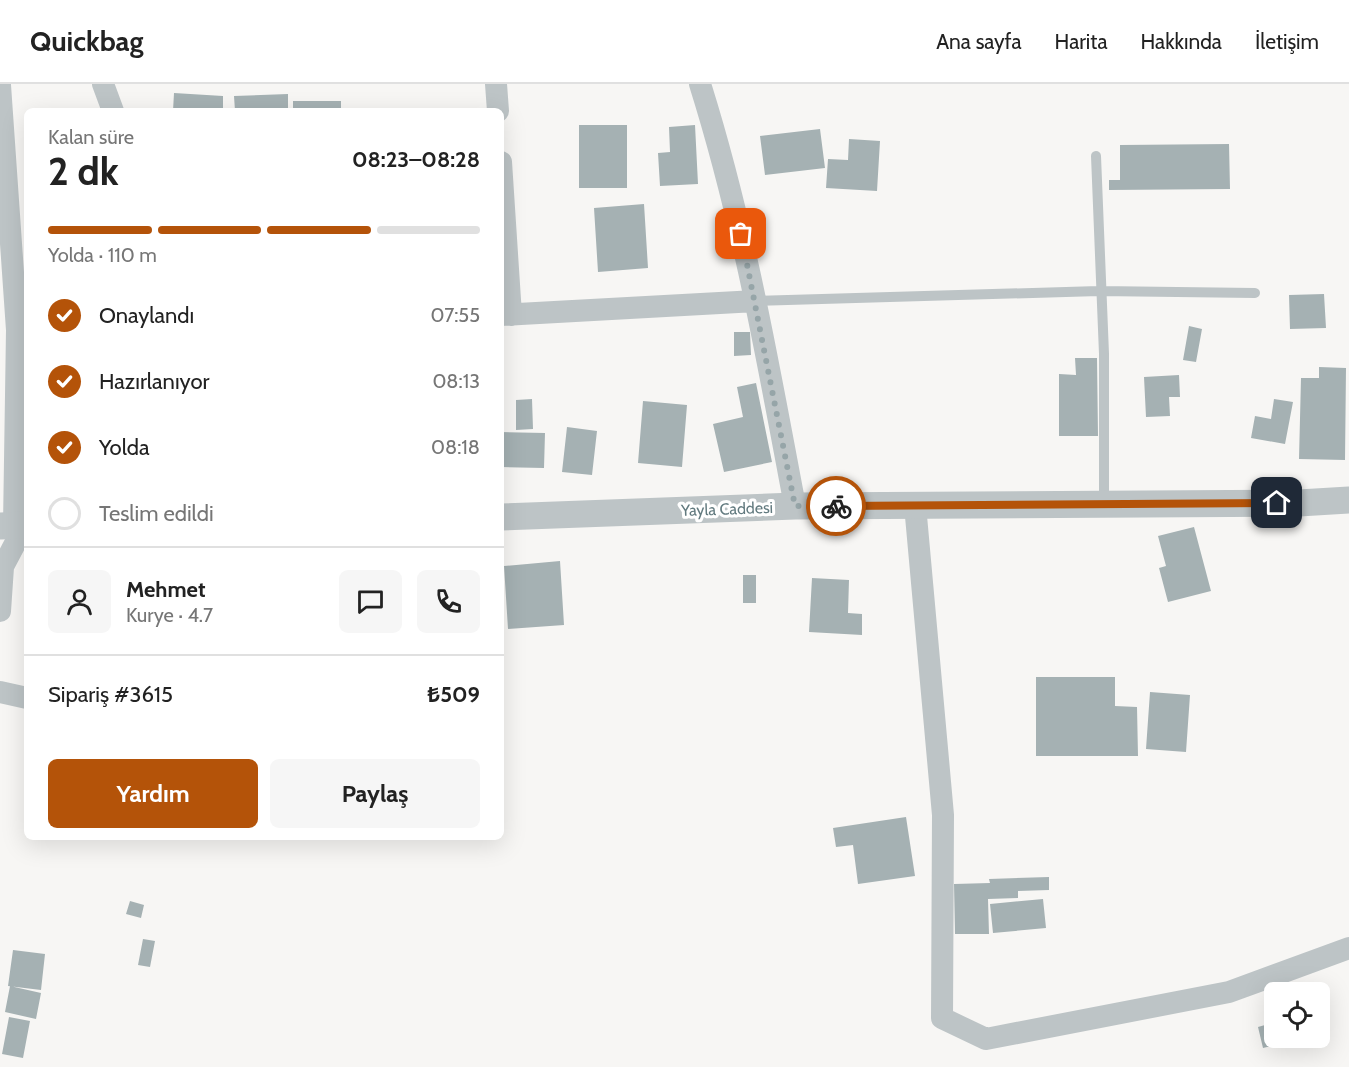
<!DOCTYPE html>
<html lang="tr">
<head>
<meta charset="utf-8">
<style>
  :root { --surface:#fff; --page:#f6f6f6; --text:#222; --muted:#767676; --line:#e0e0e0; --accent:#b45309 }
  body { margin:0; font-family:Cabin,sans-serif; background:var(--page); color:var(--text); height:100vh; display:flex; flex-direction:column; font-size:22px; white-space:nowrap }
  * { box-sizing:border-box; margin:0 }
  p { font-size:20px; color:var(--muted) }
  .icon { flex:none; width:33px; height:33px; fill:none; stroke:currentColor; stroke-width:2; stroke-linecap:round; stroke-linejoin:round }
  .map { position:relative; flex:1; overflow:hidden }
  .details { position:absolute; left:24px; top:24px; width:480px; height:732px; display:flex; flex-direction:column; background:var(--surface); border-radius:9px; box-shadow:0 6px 24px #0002 }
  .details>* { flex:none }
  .tools { position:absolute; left:1264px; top:898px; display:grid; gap:12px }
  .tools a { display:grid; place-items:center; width:66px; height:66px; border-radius:9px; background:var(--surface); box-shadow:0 6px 24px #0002; font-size:30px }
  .pin { position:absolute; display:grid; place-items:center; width:51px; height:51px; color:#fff; margin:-26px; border-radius:12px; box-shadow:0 3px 9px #0006 }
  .courier { position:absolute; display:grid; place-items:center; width:60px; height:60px; margin:-30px; border:4px solid #b45309; border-radius:50%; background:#fff; color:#222; box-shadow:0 2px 8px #0007 }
  .head em { font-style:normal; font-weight:700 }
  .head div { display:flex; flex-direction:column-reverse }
  .head { display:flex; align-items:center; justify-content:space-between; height:102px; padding:0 24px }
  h1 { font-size:39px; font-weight:700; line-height:45px }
  .bar { display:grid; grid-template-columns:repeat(4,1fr); gap:9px 6px; align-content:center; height:72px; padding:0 24px }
  .bar i { height:8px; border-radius:4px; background:var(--line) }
  .bar .current { background:var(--accent) }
  .bar p { grid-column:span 4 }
  .line { display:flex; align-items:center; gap:15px; padding:0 24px; border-top:2px solid var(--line) }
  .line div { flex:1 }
  .round { display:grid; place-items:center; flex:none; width:63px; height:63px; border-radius:9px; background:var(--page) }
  ol { padding:0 24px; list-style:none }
  li { display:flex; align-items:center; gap:18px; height:66px }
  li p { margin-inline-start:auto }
  li .icon { padding:6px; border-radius:50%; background:var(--accent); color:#fff; stroke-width:4 }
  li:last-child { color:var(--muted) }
  li i { width:33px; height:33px; border:3px solid var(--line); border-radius:50% }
  .action { display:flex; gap:12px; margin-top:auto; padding:12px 24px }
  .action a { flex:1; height:69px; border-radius:9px; background:var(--accent); color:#fff; font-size:24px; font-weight:700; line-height:69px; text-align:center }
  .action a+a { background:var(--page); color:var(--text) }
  header { display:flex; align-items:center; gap:36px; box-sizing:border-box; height:84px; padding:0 30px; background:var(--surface); border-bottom:2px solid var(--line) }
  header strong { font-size:28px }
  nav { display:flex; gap:33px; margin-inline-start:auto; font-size:21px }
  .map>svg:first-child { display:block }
  .building { fill:#a5b1b3 }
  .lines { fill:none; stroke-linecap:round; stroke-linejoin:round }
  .service { stroke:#bdc4c6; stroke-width:10 }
  .minor { stroke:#bdc4c6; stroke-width:22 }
  .tertiary { stroke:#bdc4c6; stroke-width:27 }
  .done { stroke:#96a5a8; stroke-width:6; stroke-dasharray:0 10.8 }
  .route { stroke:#b45309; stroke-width:8 }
  .labels { text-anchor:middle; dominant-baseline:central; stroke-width:6; stroke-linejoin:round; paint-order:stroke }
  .street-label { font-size:16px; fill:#627a7f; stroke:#fff }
</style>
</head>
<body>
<header>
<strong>Quickbag</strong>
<nav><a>Ana sayfa</a><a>Harita</a><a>Hakkında</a><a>İletişim</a></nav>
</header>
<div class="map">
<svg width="1349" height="983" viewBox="0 0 1349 983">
  <rect width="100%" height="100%" fill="#f7f6f4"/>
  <!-- building -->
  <path class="building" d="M 174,9 L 223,12 L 223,27 L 173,27 Z
    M 288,10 L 288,27 L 235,27 L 234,12 Z
    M 293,17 L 341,17 L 341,27 L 293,27 Z
    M 579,41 L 627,41 L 627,104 L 579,104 Z
    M 695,41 L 698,100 L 660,102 L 658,69 L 670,68 L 669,43 Z
    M 820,45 L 825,84 L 765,91 L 760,52 Z
    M 849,55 L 880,57 L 877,107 L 826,104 L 828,75 L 848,76 Z
    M 1229,60 L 1230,105 L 1109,106 L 1109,96 L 1120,96 L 1120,61 Z
    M 644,120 L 648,184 L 598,188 L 594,124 Z
    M 1324,210 L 1326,244 L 1290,245 L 1289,211 Z
    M 1189,242 L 1202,245 L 1196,278 L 1183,276 Z
    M 734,248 L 750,248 L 751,271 L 734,272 Z
    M 1075,274 L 1097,274 L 1098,352 L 1059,352 L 1059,290 L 1076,291 Z
    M 1319,283 L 1346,284 L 1345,376 L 1299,375 L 1301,294 L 1319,294 Z
    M 1179,291 L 1180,313 L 1169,313 L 1170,332 L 1146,333 L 1144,293 Z
    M 756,299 L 772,378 L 724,388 L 713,340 L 743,333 L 737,303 Z
    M 532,315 L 533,345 L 516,346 L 516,316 Z
    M 1274,315 L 1293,318 L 1285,360 L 1251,354 L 1255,332 L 1271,335 Z
    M 643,317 L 687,321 L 682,383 L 638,379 Z
    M 567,343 L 597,347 L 592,391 L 562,388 Z
    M 501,348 L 545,349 L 544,384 L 501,383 Z
    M 1194,443 L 1211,507 L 1168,518 L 1159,484 L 1166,482 L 1158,452 Z
    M 560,477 L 564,541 L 508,545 L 504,482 Z
    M 743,491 L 756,491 L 756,519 L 743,519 Z
    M 812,494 L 849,496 L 848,529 L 862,530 L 862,551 L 809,548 Z
    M 1036,593 L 1115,593 L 1115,622 L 1137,623 L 1138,672 L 1036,672 Z
    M 1150,608 L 1190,611 L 1186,668 L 1146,665 Z
    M 906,733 L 915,792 L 858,800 L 853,761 L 836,763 L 833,744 Z
    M 1049,793 L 1049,806 L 1018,807 L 1018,814 L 988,815 L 989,850 L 955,850 L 954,800 L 990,799 L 989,795 Z
    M 1043,815 L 1046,844 L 993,849 L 990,820 Z
    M 130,817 L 144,821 L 141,834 L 126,830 Z
    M 143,855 L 155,857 L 150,883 L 138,881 Z
    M 13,866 L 45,870 L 41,906 L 8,902 Z
    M 10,902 L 41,909 L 36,935 L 5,928 Z
    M 9,933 L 30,937 L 23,974 L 2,970 Z
    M 1275,938 L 1275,954 L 1286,954 L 1287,958 L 1263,964 L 1258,943 Z"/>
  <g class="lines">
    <!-- service -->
    <path class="service" d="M 1096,72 L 1104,270 L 1104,420
      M 756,217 L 1099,207 L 1255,209"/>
    <!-- minor -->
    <path class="minor" d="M 103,0 L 113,27
      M 496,0 L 498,27
      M 700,0 C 744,140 768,279 795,422
      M 0,1 L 17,246 L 14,442
      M 501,78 L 511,231
      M 501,231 L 756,217
      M 915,421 L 943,731 L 942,934 L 986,955 L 1229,908 L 1349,864
      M 0,488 L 27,437
      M 0,527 L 3,483
      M 0,608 L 27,614"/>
    <!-- tertiary -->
    <path class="tertiary" d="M 501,433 L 795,422 L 1299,419 L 1349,416
      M 0,442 L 27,441"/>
  </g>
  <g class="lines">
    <!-- done -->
    <path class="done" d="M 741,150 L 795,422 L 836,422"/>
    <!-- route -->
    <path class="route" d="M 836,422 L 1277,419"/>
  </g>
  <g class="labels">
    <!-- street labels -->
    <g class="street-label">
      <text transform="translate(727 425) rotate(-2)">Yayla Caddesi</text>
    </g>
  </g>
</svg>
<div class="tools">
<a><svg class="icon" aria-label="locate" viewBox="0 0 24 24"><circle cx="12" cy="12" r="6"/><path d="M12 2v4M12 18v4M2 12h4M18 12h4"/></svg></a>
</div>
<div class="pin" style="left:741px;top:150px;background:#ea580c"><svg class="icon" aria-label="bag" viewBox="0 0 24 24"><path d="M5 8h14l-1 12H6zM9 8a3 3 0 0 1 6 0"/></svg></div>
<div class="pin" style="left:1277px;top:419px;background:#1f2937"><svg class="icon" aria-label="home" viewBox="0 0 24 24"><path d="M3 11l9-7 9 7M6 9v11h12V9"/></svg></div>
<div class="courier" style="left:836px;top:422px"><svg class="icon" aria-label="bike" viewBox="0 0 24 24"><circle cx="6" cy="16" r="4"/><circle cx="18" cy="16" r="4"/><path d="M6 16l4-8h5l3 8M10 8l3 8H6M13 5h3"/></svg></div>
<section class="details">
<div class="head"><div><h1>2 dk</h1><p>Kalan süre</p></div><em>08:23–08:28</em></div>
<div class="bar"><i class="current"></i><i class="current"></i><i class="current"></i><i></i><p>Yolda · 110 m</p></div>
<ol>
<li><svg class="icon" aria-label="check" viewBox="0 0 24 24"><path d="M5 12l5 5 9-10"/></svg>Onaylandı<p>07:55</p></li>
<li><svg class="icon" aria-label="check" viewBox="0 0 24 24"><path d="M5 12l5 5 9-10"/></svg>Hazırlanıyor<p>08:13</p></li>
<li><svg class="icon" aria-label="check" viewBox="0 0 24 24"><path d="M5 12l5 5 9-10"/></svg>Yolda<p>08:18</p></li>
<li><i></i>Teslim edildi</li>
</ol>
<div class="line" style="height:108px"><a class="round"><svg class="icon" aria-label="person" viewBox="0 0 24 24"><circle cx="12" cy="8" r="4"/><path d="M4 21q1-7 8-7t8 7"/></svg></a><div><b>Mehmet</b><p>Kurye · 4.7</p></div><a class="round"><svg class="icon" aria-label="chat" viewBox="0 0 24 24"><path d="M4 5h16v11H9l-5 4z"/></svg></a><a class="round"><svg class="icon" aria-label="phone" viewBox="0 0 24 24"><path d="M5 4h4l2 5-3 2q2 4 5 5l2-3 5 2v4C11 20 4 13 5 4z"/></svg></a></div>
<div class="line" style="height:78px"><div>Sipariş #3615</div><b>₺509</b></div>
<div class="action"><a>Yardım</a><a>Paylaş</a></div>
</section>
</div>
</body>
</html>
